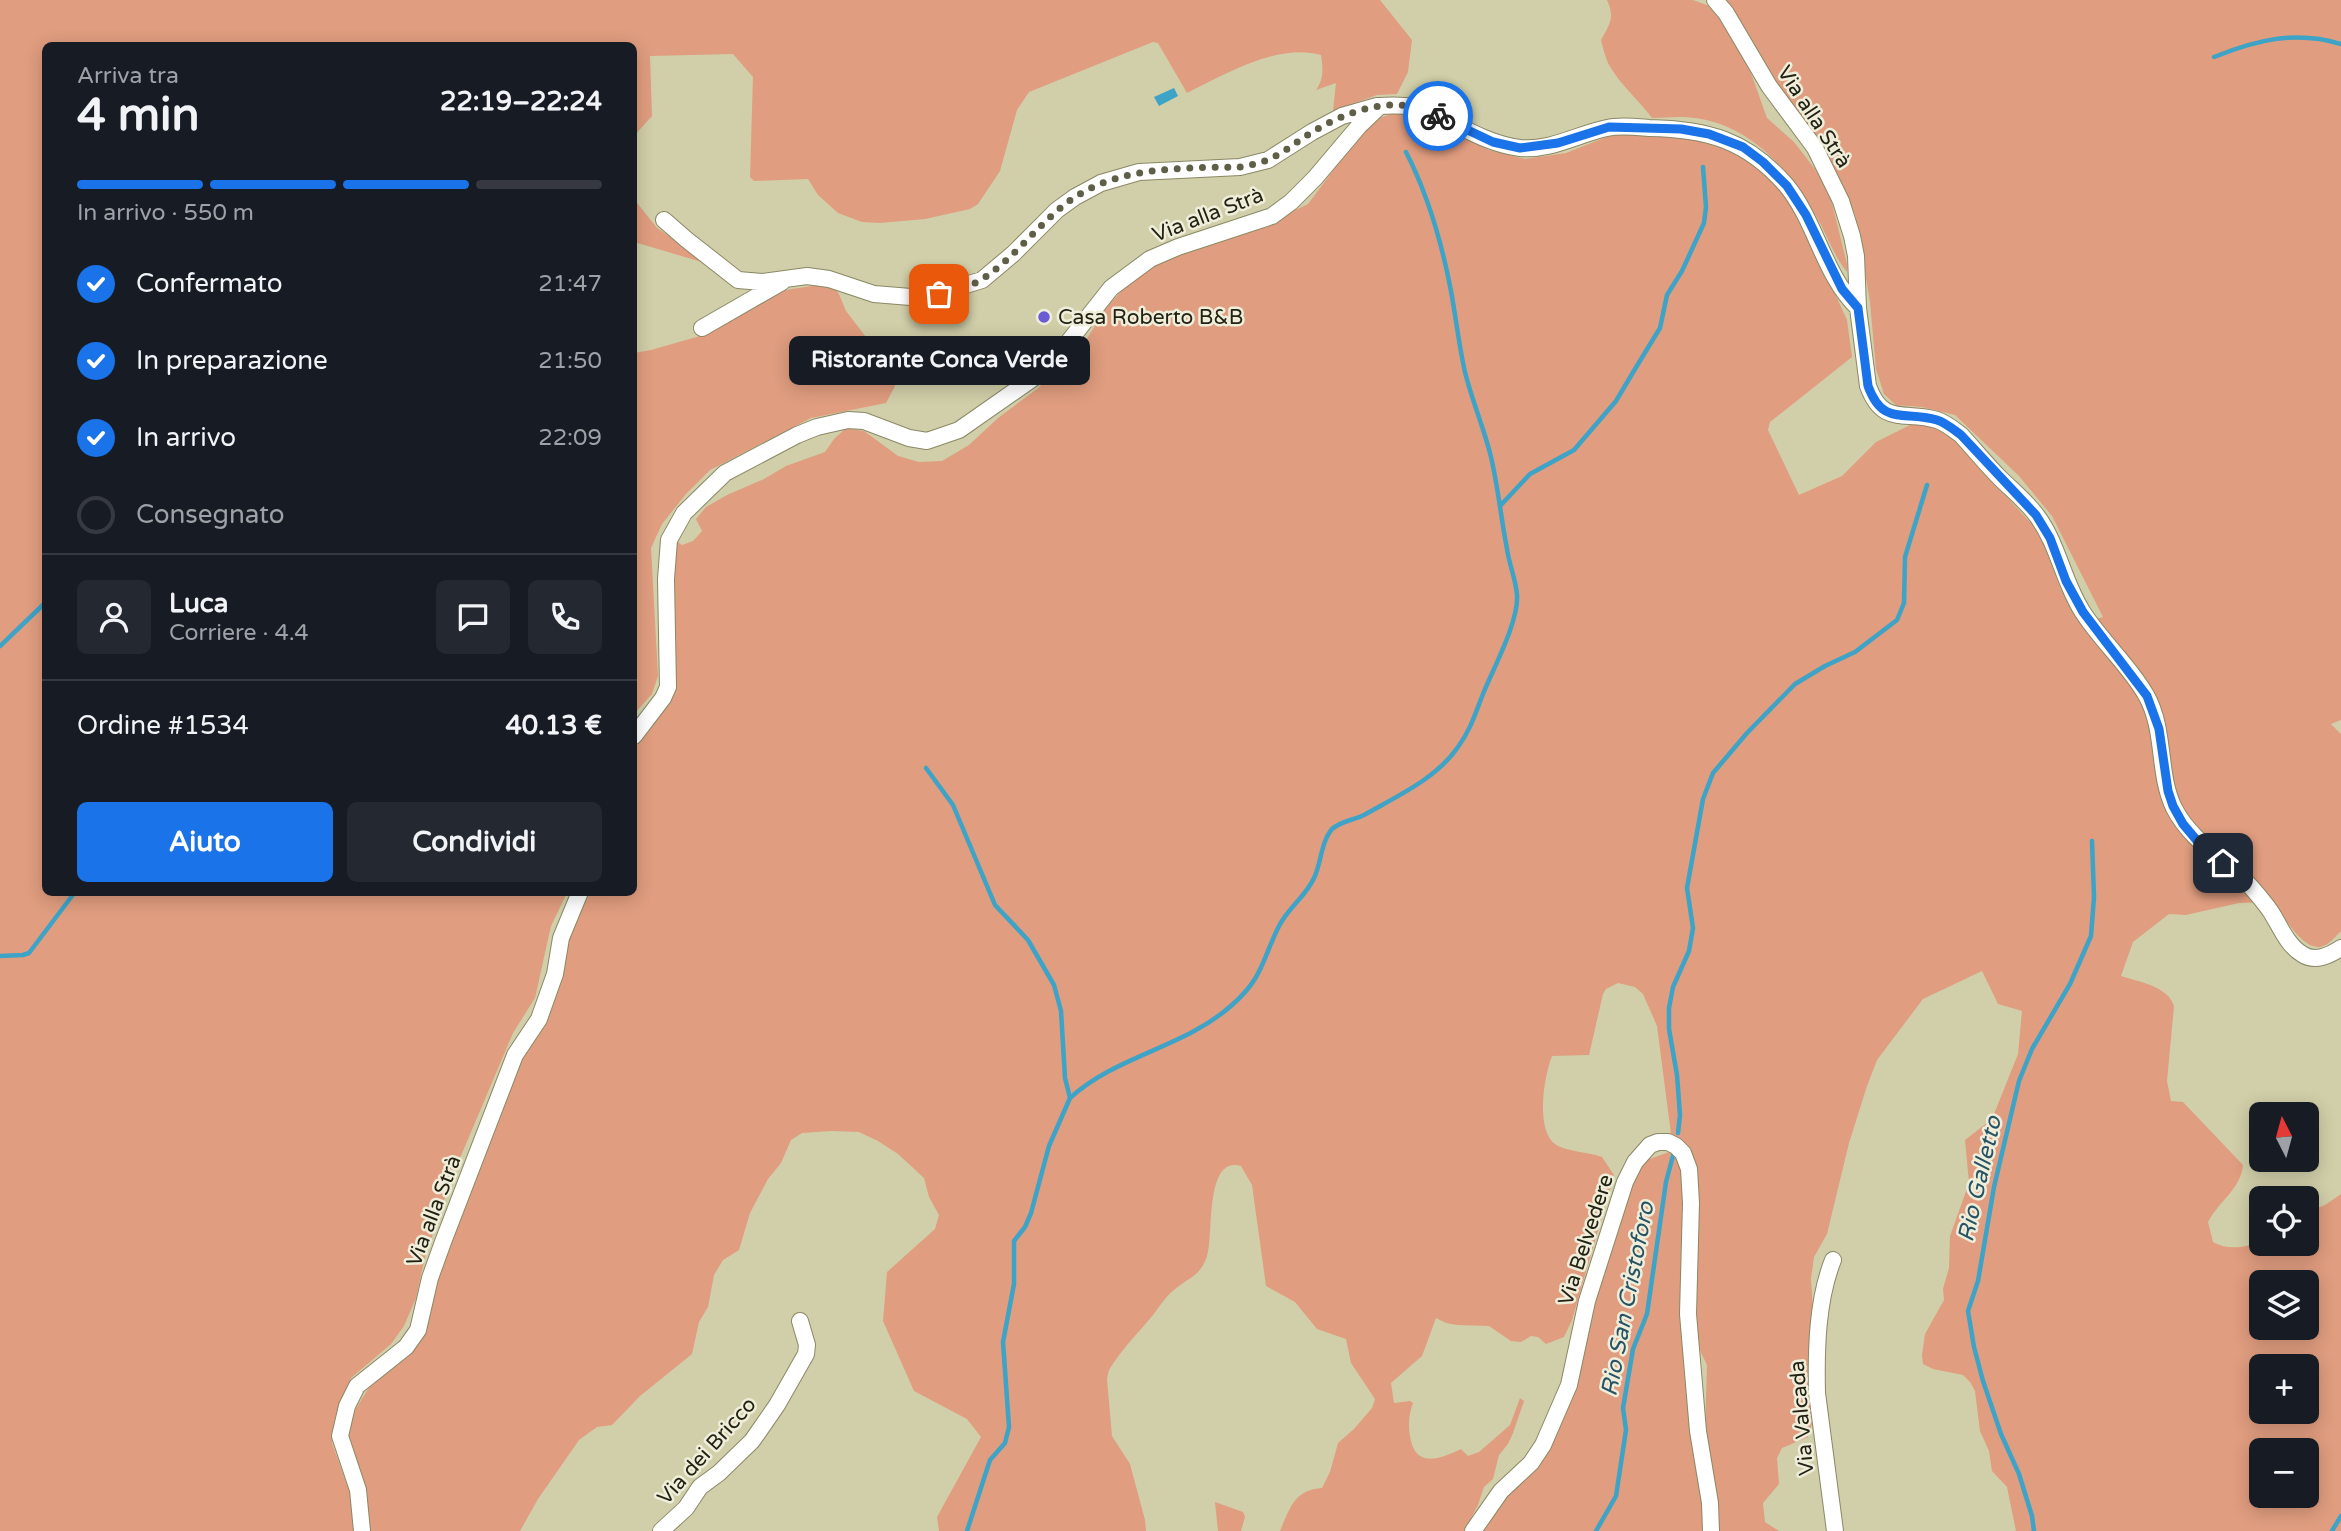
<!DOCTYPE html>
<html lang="it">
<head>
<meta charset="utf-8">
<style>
  :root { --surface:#171b24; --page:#242831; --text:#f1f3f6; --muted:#9ea1a6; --line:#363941; --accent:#1a73e8 }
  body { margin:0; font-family:"Varela Round",sans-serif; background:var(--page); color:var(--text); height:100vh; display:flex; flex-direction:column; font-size:26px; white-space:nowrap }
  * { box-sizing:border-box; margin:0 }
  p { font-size:23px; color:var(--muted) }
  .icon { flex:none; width:38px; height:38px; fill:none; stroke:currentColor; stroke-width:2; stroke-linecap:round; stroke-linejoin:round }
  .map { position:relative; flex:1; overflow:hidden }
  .drawer { position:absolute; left:42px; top:42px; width:595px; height:854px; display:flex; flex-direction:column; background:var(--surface); border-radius:10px; box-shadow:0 4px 18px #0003 }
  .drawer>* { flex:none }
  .needle { width:46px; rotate:354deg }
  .buttons { position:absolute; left:2249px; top:1102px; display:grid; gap:14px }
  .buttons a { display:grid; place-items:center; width:70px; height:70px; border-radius:10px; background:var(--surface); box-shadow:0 4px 18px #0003; font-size:35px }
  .pin { position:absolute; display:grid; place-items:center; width:60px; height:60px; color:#fff; margin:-30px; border-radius:14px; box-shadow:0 4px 10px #0006 }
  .courier { position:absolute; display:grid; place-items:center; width:70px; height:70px; margin:-35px; border:5px solid #1a73e8; border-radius:50%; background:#fff; color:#222; box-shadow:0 2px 9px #0007 }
  .bubble { position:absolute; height:49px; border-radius:10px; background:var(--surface); box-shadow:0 4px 18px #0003; font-size:23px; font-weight:700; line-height:49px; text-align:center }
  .head em { font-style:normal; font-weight:700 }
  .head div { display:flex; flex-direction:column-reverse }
  .head { display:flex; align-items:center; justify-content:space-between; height:119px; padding:0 35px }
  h1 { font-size:46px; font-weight:700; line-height:52px }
  .bar { display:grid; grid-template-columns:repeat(4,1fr); gap:10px 7px; align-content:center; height:84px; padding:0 35px }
  .bar i { height:9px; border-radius:5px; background:var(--line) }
  .bar .selected { background:var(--accent) }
  .bar p { grid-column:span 4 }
  .line { display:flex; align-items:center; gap:18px; padding:0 35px; border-top:2px solid var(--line) }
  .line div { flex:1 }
  .round { display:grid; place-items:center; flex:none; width:74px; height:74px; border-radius:10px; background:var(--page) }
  ol { padding:0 35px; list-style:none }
  li { display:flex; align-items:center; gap:21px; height:77px }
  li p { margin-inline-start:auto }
  li .icon { padding:7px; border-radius:50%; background:var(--accent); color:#fff; stroke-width:4 }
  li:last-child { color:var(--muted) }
  li i { width:38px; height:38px; border:4px solid var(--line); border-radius:50% }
  .action { display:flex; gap:14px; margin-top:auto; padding:14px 35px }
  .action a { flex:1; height:80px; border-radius:10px; background:var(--accent); color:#fff; font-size:28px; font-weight:700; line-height:80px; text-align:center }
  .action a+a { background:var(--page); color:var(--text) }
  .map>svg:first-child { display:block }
  .green { fill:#e09d7f; fill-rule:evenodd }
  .water { fill:#3da3c7 }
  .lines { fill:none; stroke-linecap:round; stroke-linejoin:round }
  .stream { stroke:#3da3c7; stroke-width:4.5 }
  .minor-casing { stroke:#8a8865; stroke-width:18 }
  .minor { stroke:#fff; stroke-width:16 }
  .done { stroke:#5f5e47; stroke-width:7; stroke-dasharray:0 12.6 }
  .route { stroke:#1a73e8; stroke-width:9 }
  .poi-dot { fill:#6b5bd4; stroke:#efeedb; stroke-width:2.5 }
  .labels { text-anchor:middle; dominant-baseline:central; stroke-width:5; stroke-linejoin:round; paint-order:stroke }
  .street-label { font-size:21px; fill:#222112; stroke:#efeedb }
  .poi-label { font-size:21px; fill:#222112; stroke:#efeedb; text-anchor:start }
  .water-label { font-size:23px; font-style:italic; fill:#275263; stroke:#efeedb }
</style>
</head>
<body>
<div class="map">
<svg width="2341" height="1531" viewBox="0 0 2341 1531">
  <rect width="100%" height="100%" fill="#d1cfa9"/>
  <!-- green -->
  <path class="green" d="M 0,0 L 1380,0 L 1412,40 L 1408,72 L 1397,94 L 1377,95 L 1333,111 L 1336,83 L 1316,90 C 1324,79 1323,68 1321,55 C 1277,43 1226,74 1187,93 L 1158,43 L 1153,42 L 1029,92 L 1017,110 L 1000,171 L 978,204 L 970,209 L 925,219 L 880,223 L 862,222 L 838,213 L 818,195 L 808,179 L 754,181 L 750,177 L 753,77 L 733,54 L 650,56 L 652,116 L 634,136 L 634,46 L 46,46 L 46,892 L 567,893 L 551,926 L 535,998 L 513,1033 L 452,1177 L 425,1257 L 416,1298 L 404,1326 L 391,1344 L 351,1378 L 335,1418 L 332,1443 L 351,1496 L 356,1531 L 0,1531 Z
    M 1607,0 L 1693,0 L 1712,7 L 1724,24 L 1751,73 L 1767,118 L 1794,142 L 1815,169 L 1831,199 L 1847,264 L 1847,272 C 1833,255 1827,234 1816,216 C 1790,170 1750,125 1695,118 C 1681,116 1665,118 1652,118 C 1638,99 1619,84 1608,63 C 1605,56 1603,48 1601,40 C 1610,24 1615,17 1607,0 Z
    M 1722,0 L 2341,0 L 2341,720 L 2331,724 L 2341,734 L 2341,931 C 2335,937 2327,947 2319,947 C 2301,948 2283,915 2273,902 L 2239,903 L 2186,915 L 2169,914 L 2133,942 L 2121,976 C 2139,982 2168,986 2174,1006 L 2167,1081 L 2171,1101 L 2183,1102 L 2243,1165 C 2241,1189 2219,1201 2208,1222 L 2213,1242 C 2230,1251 2243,1247 2261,1242 L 2261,1244 L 2306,1244 L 2307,1212 L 2325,1205 L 2341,1194 L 2341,1531 L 2016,1531 L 2007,1487 L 1992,1471 L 1989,1451 L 1980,1431 L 1975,1391 L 1970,1382 L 1963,1375 L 1933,1369 L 1923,1364 L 1922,1355 L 1925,1334 L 1944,1300 L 1943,1289 L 1949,1268 L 1950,1236 L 1969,1183 L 1965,1140 L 1992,1119 L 2018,1054 L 2022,1011 L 1998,1004 L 1982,971 L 1923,999 L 1877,1060 L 1867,1086 L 1849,1143 L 1827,1234 L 1814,1257 L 1811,1278 L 1813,1313 L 1809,1362 L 1813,1420 L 1808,1437 L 1782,1448 L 1777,1458 L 1779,1484 L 1763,1503 L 1765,1522 L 1779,1531 L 1716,1531 L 1705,1434 L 1707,1365 L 1698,1346 L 1693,1324 L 1692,1158 L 1671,1134 L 1657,1026 L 1643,994 L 1635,987 L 1618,983 L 1606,989 L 1603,994 L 1589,1055 L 1552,1056 C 1544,1076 1534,1133 1558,1146 C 1571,1152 1588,1152 1602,1157 L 1614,1175 L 1572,1320 L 1564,1337 L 1546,1344 L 1538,1337 L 1531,1336 L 1521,1342 L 1511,1341 L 1489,1326 L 1457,1325 L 1446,1323 L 1436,1318 L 1422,1356 L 1391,1383 L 1394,1403 L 1410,1401 L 1413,1403 C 1409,1414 1408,1423 1410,1436 C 1415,1468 1438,1460 1461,1449 L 1468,1456 L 1479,1452 L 1510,1425 L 1520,1398 L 1524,1401 L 1513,1433 L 1508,1444 L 1499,1455 L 1493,1479 L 1484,1487 L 1478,1505 L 1464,1531 L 1280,1531 C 1290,1508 1294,1490 1322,1488 L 1330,1472 L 1338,1443 L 1354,1429 L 1372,1408 L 1375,1399 L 1351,1363 L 1346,1339 L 1317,1329 L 1295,1302 L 1266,1286 L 1252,1185 L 1241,1166 C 1204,1155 1214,1237 1207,1256 C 1200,1277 1189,1277 1174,1290 C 1166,1296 1159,1307 1153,1315 C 1138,1333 1121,1350 1109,1370 L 1107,1379 L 1112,1436 L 1130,1464 L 1145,1520 L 1146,1531 L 939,1531 L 937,1517 L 981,1437 L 967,1419 L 914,1391 L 883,1321 L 887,1272 L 935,1229 L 939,1215 L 929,1197 L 924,1178 L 898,1154 L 878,1141 L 859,1132 L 831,1131 L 802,1133 L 791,1140 L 781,1163 L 768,1179 L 750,1213 L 739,1250 L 723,1260 L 714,1275 L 708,1307 L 699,1322 L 692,1354 L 640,1396 L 612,1425 L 597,1427 L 579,1440 L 538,1499 L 520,1531 L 370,1531 L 347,1436 L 352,1415 L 368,1389 L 411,1351 L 424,1334 L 430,1314 L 436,1280 L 577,913 L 588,893 L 634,892 L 634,748 L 669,702 L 675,688 L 676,635 L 672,618 L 676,535 L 679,543 L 682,545 L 693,541 L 702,531 L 696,519 L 706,507 L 727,495 L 764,479 L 786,466 L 825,452 L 834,439 L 846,428 L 864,431 L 898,456 L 919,462 L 942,461 L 969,445 L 998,418 L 1037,389 L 1083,345 L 1106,308 L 1133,278 L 1175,255 L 1256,229 L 1308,204 L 1344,156 L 1376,119 L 1398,112 L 1421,115 L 1489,150 L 1525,159 L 1566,153 L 1614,134 L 1705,139 L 1743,155 L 1778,186 L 1806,230 L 1847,320 L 1852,357 L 1770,422 L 1768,430 L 1799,495 L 1842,476 L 1876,442 L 1912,424 L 1930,425 L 1953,438 L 2039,532 L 2061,590 L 2083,623 L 2103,617 L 2052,516 L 2019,476 L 1955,415 L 1922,407 L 1896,405 L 1884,394 L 1876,369 L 1870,302 L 1855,214 L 1835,169 L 1817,137 L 1785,100 L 1763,67 L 1739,19 ZM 2261,1283 L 2306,1283 L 2306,1328 L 2261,1328 ZM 2261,1367 L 2306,1367 L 2306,1412 L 2261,1412 ZM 2261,1451 L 2306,1451 L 2306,1496 L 2261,1496 Z
    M 634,199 L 657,228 L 712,265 L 634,242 Z
    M 818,285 L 835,289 L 839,294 L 846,311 L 889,367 L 895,386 L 886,403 L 811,418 L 710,470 L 686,494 L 662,524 L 651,548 L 658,676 L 652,694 L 634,714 L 634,353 L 651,350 L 700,336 L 773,292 Z
    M 1669,1152 L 1680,1158 L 1686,1195 L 1682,1336 L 1688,1363 L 1706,1531 L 1478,1531 L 1503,1497 L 1530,1474 L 1586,1325 L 1636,1174 L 1647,1160 Z
    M 1215,1502 L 1243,1512 L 1245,1517 L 1241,1531 L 1218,1531 Z"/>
  <!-- water -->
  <path class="water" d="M 1174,88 L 1178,96 L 1159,106 L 1154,97 Z"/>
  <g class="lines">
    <!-- stream -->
    <path class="stream" d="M 2214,57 C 2256,40 2296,30 2341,44
      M 1500,506 L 1530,474 L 1574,450 L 1616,401 L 1635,369 L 1660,328 L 1667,295 L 1682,271 L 1704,223 L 1706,207 L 1703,167
      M 0,646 L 46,602
      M 926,768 L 953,805 L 995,905 L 1028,940 L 1054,985 L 1061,1011 L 1065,1078 L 1070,1098 L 1049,1146 L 1031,1213 L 1025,1227 L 1014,1241 L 1014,1284 L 1003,1342 L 1009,1427 L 1005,1443 L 990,1460 L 967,1531
      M 0,956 L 23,955 L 29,953 L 75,892
      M 1070,1098 C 1117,1055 1184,1048 1232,1005 C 1263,978 1262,960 1279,926 C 1288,908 1306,896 1314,878 C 1321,864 1321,842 1332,829 C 1341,821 1354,820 1364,815 C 1397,796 1436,779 1458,747 C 1471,729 1475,714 1483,694 C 1493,669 1519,621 1517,595 C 1516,580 1509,564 1507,549 C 1501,518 1498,487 1491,457 C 1484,428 1472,401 1465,372 C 1459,346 1456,318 1451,291 C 1442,244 1428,195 1406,152
      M 1678,1133 L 1680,1115 L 1677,1075 L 1669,1029 L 1669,1008 L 1673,987 L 1689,951 L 1693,928 L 1687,888 L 1703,799 L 1713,773 L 1747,733 L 1795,684 L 1825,666 L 1855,652 L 1897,620 L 1904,603 L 1905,557 L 1927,485
      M 1596,1531 L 1616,1496 L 1626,1430 L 1623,1408 L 1633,1349 L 1647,1314 L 1666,1182 L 1674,1152
      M 2034,1531 L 2032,1516 L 2019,1474 L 2001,1434 L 1983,1381 L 1974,1347 L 1968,1311 L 1978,1281 L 1994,1187 L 2019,1081 L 2032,1049 L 2070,984 L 2091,936 L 2094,897 L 2092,841
      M 2332,1531 L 2341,1516"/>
    <!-- minor casing -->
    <g class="minor-casing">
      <path id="minor" d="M 1715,0 L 1726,13 L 1769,86 L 1815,148 L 1841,201 L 1852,236 L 1856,256 L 1858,308 L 1868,386 C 1883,427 1905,410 1937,420 C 1946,423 1953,429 1961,435 C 1974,449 1986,464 2000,478 C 2012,490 2027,502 2037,516 C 2058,544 2063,581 2082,611 C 2101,641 2129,665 2146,695 C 2166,730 2157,773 2174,808 C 2192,843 2226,859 2251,887 C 2258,895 2265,903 2271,912 C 2280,926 2287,945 2302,954 C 2315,963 2330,955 2341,948
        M 664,220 L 687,240 L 738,280 L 762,282 L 807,276 L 829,279 L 874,294 L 923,298 L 982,280 L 1013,254 L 1057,210 L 1075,197 L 1101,183 L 1139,172 L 1240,167 L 1268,160 L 1312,132 L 1342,116 L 1377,106
        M 702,328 L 782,282
        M 634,736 L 663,698 L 668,687 L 666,579 L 669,540 L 684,513 L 725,473 L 797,435 L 817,427 L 848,420 L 864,421 L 909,438 L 927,441 L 959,430 L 1042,372 L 1062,350 L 1111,288 L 1150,259 L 1178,247 L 1272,216 L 1291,202 L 1315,178 L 1359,126 L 1380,106 C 1396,105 1416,105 1432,112 C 1460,126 1488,144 1520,148 C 1550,151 1578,134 1607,128 C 1620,125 1636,127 1649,128 C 1707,129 1747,140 1786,185 C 1816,221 1824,276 1858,308
        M 1833,1260 C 1817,1300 1816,1350 1817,1393 L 1835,1531
        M 362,1531 L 358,1490 L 340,1436 L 347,1406 L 357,1386 L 406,1347 L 418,1330 L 430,1278 L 443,1242 L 515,1055 L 539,1019 L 555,974 L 561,938 L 580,892
        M 661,1531 L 686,1508 L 700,1487 L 719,1473 L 752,1441 L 777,1405 L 806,1354 L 807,1345 L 800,1321
        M 1473,1531 L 1501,1491 L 1531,1463 L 1543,1445 L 1569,1385 L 1587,1301 L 1625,1182 L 1635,1162 L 1650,1145 L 1658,1142 L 1668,1142 L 1676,1146 L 1683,1153 L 1689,1169 L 1691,1203 L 1688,1314 L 1698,1431 L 1710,1503 L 1711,1531"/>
    </g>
    <!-- minor -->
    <use href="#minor" class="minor"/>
  </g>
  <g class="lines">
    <!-- done -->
    <path class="done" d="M 939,294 C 953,290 971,287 984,278 C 1018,255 1041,220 1075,197 C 1123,166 1185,168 1240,167 C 1249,165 1259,164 1267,160 C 1282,154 1295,143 1309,134 C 1346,111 1397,92 1438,116"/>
    <!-- route -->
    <path class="route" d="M 1438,116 L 1493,142 L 1520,148 L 1558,143 L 1609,127 L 1681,129 L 1709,134 L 1743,147 L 1763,162 L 1787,186 L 1806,215 L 1842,289 L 1858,308 L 1868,386 C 1883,427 1904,410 1937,420 C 1946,423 1953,429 1961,435 L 2036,515 L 2050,538 L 2066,581 L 2083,612 L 2147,696 L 2159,729 L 2168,791 L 2173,806 L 2183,824 L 2199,843 L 2223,863"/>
  </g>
  <!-- markers -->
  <circle class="poi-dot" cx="1044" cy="317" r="7"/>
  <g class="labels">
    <!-- street labels -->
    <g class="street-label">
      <text transform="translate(1814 117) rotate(57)">Via alla Strà</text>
      <text transform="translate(1208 215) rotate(-21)">Via alla Strà</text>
      <text transform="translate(434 1211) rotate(-69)">Via alla Strà</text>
      <text transform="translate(1586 1240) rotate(-72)">Via Belvedere</text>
      <text transform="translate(1802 1418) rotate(-95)">Via Valcada</text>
      <text transform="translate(707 1451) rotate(-48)">Via dei Bricco</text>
    </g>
    <!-- poi labels -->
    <g class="poi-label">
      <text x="1058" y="317">Casa Roberto B&amp;B</text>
    </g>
    <!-- water labels -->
    <g class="water-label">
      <text transform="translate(1980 1179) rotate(-77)">Rio Galletto</text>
      <text transform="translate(1628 1299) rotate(-79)">Rio San Cristoforo</text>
    </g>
  </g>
</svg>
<div class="buttons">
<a><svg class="needle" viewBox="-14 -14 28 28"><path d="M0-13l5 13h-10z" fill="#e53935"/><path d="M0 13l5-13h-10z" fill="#9ea1a6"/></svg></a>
<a><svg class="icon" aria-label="locate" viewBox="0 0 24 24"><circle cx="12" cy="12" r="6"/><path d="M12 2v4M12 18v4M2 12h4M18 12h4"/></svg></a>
<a><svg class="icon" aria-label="layers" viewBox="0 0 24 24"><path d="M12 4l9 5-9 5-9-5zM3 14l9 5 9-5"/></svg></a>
<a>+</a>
<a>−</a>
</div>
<div class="pin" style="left:939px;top:294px;background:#ea580c"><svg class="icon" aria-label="bag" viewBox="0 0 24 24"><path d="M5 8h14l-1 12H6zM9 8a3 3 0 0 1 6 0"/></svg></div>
<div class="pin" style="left:2223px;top:863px;background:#1f2937"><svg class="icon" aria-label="home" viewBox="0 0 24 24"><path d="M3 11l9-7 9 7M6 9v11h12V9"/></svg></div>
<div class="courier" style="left:1438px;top:116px"><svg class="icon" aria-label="bike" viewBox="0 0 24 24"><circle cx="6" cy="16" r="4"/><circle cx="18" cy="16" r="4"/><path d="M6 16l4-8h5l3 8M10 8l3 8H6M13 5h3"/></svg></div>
<div class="bubble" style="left:789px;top:336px;width:301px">Ristorante Conca Verde</div>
<section class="drawer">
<div class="head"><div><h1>4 min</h1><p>Arriva tra</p></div><em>22:19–22:24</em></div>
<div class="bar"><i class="selected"></i><i class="selected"></i><i class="selected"></i><i></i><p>In arrivo · 550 m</p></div>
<ol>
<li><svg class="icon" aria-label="check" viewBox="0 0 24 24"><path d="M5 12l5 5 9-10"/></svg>Confermato<p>21:47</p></li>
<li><svg class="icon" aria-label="check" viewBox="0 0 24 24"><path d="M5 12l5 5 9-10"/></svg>In preparazione<p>21:50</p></li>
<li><svg class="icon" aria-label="check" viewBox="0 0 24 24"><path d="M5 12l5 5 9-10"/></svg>In arrivo<p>22:09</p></li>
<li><i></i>Consegnato</li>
</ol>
<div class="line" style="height:126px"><a class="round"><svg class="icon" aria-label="person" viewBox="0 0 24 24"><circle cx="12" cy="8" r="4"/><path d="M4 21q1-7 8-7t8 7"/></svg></a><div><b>Luca</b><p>Corriere · 4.4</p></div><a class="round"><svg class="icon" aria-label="chat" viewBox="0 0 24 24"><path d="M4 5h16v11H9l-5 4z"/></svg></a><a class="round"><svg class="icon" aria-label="phone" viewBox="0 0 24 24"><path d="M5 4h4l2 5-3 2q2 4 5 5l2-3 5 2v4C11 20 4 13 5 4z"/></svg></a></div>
<div class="line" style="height:91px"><div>Ordine #1534</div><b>40.13 €</b></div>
<div class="action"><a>Aiuto</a><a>Condividi</a></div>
</section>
</div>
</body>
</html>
